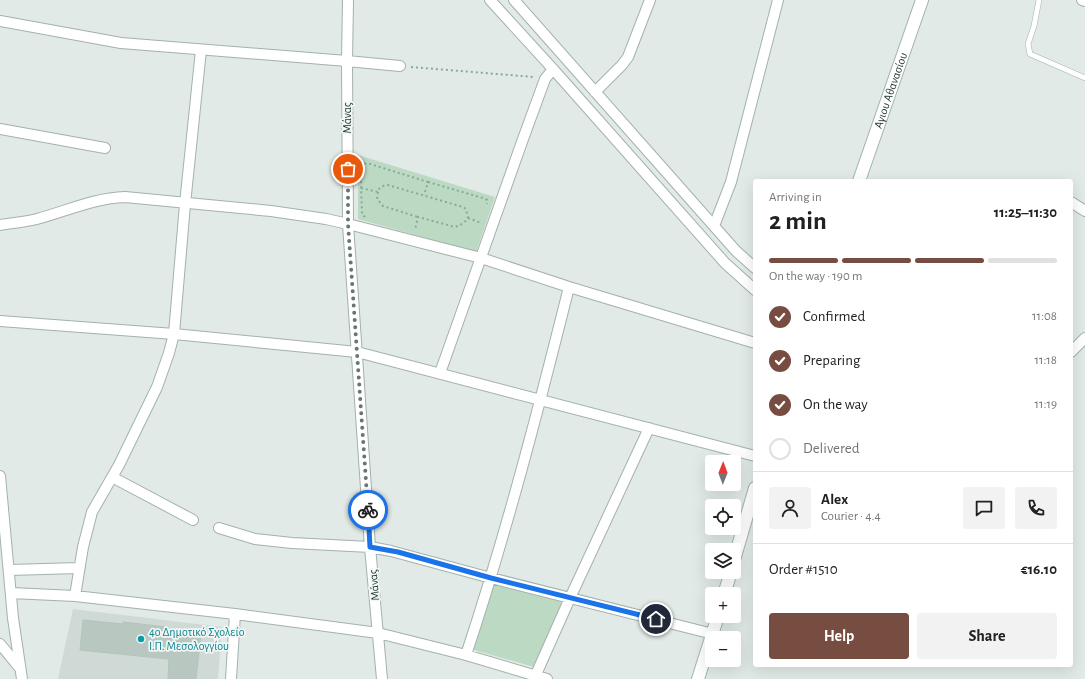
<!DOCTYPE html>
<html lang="en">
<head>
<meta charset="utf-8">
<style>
  :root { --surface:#fff; --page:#f2f2f2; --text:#202124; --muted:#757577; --line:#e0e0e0; --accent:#784d41 }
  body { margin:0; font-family:"Alegreya Sans",sans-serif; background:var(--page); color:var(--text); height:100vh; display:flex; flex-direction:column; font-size:15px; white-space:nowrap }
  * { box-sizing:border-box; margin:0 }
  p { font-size:13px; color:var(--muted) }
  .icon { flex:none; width:22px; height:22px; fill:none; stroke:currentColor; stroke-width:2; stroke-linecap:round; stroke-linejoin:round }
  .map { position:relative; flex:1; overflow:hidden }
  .sheet { position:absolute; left:753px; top:179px; width:320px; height:488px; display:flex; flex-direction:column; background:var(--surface); border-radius:4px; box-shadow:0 4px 16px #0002 }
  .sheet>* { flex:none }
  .needle { width:26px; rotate:1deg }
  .buttons { position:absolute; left:705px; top:455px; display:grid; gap:8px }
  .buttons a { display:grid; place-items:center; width:36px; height:36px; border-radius:4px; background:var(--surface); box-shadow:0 4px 16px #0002; font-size:20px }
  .pin { position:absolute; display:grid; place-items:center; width:34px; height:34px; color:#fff; margin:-17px; border:2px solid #fff; border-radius:50%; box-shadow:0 1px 4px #0007 }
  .courier { position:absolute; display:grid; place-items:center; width:40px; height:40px; margin:-20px; border:3px solid #1a73e8; border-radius:50%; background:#fff; color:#222; box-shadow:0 1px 5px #0007 }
  .summary em { font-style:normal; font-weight:600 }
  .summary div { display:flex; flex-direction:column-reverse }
  .summary { display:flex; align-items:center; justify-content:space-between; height:68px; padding:0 16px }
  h1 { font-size:26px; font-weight:600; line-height:30px }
  .bar { display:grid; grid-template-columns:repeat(4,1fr); gap:6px 4px; align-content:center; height:48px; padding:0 16px }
  .bar i { height:5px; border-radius:3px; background:var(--line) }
  .bar .active { background:var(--accent) }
  .bar p { grid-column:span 4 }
  .line { display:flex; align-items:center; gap:10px; padding:0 16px; border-top:1px solid var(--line) }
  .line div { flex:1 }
  .round { display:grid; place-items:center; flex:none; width:42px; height:42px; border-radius:4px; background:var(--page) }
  ol { padding:0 16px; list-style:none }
  li { display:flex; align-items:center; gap:12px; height:44px }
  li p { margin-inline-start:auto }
  li .icon { padding:4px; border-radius:50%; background:var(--accent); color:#fff; stroke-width:4 }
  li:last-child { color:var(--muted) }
  li i { width:22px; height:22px; border:2px solid var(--line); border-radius:50% }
  .button { display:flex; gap:8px; margin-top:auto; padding:8px 16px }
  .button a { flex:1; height:46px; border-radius:4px; background:var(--accent); color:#fff; font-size:16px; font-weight:600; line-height:46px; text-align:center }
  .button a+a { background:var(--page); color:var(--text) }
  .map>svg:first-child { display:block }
  .built { fill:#cfd9d5 }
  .green { fill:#bcd9c3 }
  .building { fill:#b9c7c1; stroke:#b4c3bc }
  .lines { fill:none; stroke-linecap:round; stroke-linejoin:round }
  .service-casing { stroke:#a4b1ac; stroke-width:6 }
  .minor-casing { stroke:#a4b1ac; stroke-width:12 }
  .secondary-casing { stroke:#a1b4ad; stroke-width:14 }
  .path { stroke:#84aa9e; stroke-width:2; stroke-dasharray:2 3; stroke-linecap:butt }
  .service { stroke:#fff; stroke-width:5 }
  .minor { stroke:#fff; stroke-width:10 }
  .secondary { stroke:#fff; stroke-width:12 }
  .done { stroke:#667671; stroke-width:4; stroke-dasharray:0 7.2 }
  .route { stroke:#1a73e8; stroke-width:5 }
  .culture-dot { fill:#0f9aa8; stroke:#f1f7f4; stroke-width:1.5 }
  .labels { text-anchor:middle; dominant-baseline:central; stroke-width:3.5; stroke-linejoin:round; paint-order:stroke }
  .street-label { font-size:12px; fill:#233832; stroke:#f1f7f4 }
  .culture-label { font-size:12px; fill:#0d838f; stroke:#f1f7f4; text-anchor:start }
</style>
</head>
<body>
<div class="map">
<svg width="1085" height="679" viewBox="0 0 1085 679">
  <rect width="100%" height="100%" fill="#e1eae6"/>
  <!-- built -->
  <path class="built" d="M 73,609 L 222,627 L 218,679 L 58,679 Z"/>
  <!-- green -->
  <path class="green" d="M 358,155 L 495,197 L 476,252 L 358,219 Z
    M 490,583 L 564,601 L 534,667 L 471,649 Z"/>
  <!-- building -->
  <path class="building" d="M 83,620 L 123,624 L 123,622 L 166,627 L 165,630 L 201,634 L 196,679 L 168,679 L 169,659 L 80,650 Z"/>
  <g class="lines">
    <!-- service casing -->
    <g class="service-casing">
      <path id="service" d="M 1039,0 L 1034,26 L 1028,44 L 1030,54 L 1085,78"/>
    </g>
    <!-- minor casing -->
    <g class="minor-casing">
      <path id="minor" d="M 348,0 L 347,61 L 348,224 L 370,547 L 382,679
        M 490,0 L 553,69
        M 514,0 L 736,251 L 755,268
        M 1082,0 L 1085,1
        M 0,21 L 121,43 L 347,61 L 400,66
        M 595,92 L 622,65 L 628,57 L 650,0
        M 0,129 L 105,148
        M 1071,202 L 1085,211
        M 0,225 C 12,223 25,222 37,219 C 67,211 94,198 125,197 L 271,211 L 326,219 L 348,224 L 481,258 L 569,287 L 755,343
        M 714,226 L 731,182 L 778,0
        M 0,321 L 174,334 L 357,352 L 755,456
        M 1071,352 L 1085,338
        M 440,373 L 523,139 L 545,79 L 553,69 L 725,263 L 755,290
        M 0,476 L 13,618 L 22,679
        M 112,477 L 193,520
        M 219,528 L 255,539 L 292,543 L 370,547 L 391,551 L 491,578 L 713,634
        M 9,570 L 79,568
        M 11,593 L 75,596 L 235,614 L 378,633 L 466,655 L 547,679
        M 75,596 L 83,547 L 92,512 L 119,465 L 157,387 L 169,353 L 174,334 L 185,204 L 201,50
        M 0,644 L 19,667
        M 466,655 C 506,534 538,411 569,287
        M 231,679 L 235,614
        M 534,679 L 570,598 L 649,428"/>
    </g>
    <!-- secondary casing -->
    <g class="secondary-casing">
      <g id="secondary">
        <path id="s1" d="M 859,181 L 922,0"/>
        <path d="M 734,560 L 755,488"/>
        <path d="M 724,594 L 731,572"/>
        <path d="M 698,679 L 718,616"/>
      </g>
    </g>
    <!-- path -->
    <path class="path" d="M 411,67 L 534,77
      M 428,182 L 483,198 L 487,200 L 487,204
      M 361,188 L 378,192 C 379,187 382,186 388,185 L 463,207 L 466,209 L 468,218 C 464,223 461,225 455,227 L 418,217 L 415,230
      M 378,192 L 377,199 L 383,206 L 418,217
      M 365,217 L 362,214 C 362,203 359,172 364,164 L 367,163 L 428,182 L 424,195
      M 468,218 L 481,223"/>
    <!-- service -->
    <use href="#service" class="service"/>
    <!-- minor -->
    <use href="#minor" class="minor"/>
    <!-- secondary -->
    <use href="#secondary" class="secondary"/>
  </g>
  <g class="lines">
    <!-- done -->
    <path class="done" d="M 348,169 L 348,224 L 368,510"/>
    <!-- route -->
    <path class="route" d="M 368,510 L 370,547 L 398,552 L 491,578 L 656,619"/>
  </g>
  <!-- markers -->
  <circle class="culture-dot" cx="141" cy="639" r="4"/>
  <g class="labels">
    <!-- street labels -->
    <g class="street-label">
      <text stroke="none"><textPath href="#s1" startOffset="96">Αγιου Αθανασίου</textPath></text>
      <text transform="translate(347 118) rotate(-90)">Μάνας</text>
      <text transform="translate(374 585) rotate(-95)">Μάνας</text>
    </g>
    <!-- culture labels -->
    <g class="culture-label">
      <text x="149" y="632">4ο Δημοτικό Σχολείο<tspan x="149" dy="14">Ι.Π. Μεσολογγίου</tspan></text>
    </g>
  </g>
</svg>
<div class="buttons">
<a><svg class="needle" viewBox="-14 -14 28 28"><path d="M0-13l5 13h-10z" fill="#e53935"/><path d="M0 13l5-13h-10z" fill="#757577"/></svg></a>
<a><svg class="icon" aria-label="locate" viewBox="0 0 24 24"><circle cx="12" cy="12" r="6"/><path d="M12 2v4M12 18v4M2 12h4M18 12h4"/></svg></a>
<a><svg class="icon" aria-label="layers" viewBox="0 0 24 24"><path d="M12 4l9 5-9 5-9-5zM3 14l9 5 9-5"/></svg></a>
<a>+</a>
<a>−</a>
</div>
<div class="pin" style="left:348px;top:169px;background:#ea580c"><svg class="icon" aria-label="bag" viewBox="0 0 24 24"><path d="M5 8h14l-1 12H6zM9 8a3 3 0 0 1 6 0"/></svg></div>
<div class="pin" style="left:656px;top:619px;background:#1f2937"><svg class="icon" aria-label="home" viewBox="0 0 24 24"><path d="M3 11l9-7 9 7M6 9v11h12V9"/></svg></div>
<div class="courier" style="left:368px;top:510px"><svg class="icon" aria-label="bike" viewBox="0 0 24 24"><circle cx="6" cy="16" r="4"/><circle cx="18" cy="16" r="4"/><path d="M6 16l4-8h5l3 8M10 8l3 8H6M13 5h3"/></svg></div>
<section class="sheet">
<div class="summary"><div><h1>2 min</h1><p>Arriving in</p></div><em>11:25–11:30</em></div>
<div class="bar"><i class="active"></i><i class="active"></i><i class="active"></i><i></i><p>On the way · 190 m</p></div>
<ol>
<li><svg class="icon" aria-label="check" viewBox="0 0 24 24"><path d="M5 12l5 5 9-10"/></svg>Confirmed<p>11:08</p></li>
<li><svg class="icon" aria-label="check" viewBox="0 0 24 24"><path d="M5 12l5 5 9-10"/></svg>Preparing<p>11:18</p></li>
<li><svg class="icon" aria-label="check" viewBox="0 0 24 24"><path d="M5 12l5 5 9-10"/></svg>On the way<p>11:19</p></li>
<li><i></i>Delivered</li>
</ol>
<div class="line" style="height:72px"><a class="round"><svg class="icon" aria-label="person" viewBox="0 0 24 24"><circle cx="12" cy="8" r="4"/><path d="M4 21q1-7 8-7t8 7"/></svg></a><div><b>Alex</b><p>Courier · 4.4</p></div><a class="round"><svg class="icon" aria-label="chat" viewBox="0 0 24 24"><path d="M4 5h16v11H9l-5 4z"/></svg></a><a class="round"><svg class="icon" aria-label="phone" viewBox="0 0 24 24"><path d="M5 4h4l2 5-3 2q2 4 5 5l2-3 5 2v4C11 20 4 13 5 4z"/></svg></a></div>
<div class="line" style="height:52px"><div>Order #1510</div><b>€16.10</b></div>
<div class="button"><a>Help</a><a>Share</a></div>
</section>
</div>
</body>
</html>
